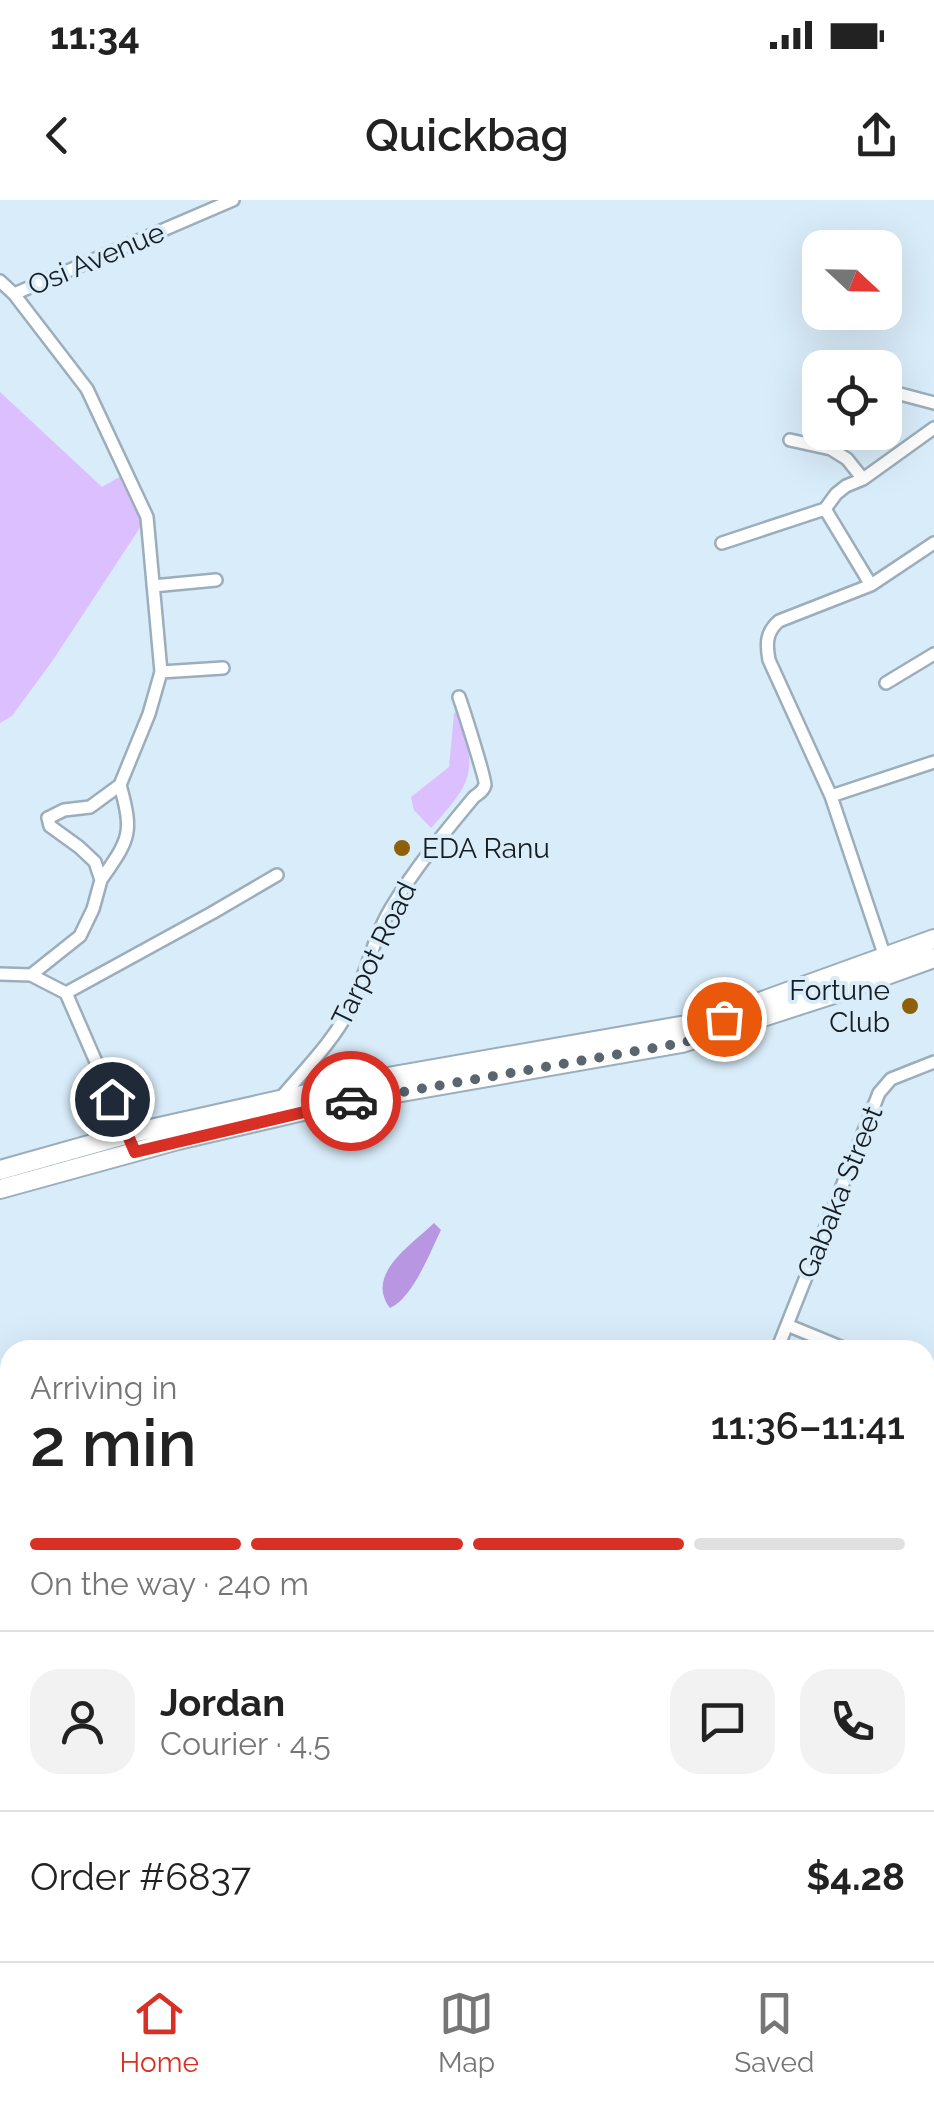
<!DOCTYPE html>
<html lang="en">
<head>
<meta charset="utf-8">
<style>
  :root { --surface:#fff; --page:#f2f2f2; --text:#222; --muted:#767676; --line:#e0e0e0; --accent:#d93025 }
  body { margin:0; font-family:Raleway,sans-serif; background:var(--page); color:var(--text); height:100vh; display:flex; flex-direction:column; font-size:38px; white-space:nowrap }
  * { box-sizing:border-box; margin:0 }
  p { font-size:32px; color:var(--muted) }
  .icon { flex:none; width:55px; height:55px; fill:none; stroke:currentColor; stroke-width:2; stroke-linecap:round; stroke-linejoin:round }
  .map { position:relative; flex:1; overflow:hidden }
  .side { position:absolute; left:0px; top:1140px; width:935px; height:622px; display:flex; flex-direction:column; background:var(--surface); border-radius:30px 30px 0 0; box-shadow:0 10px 40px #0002 }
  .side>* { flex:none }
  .needle { width:65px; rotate:112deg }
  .tools { position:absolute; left:802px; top:30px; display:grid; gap:20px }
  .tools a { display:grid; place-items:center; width:100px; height:100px; border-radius:20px; background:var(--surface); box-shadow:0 10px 40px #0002; font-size:50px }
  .pin { position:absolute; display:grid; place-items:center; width:85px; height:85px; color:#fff; margin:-42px; border:5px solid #fff; border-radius:50%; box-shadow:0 2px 10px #0007 }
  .courier { position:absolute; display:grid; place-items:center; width:100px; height:100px; margin:-50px; border:8px solid #d93025; border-radius:50%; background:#fff; color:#222; box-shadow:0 2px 12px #0007 }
  .head em { font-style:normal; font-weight:600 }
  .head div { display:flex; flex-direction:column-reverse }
  .head { display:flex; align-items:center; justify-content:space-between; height:170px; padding:0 30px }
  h1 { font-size:65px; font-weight:600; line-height:75px }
  .bar { display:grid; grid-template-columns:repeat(4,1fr); gap:15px 10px; align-content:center; height:120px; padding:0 30px }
  .bar i { height:12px; border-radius:8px; background:var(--line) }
  .bar .current { background:var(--accent) }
  .bar p { grid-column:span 4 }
  .line { display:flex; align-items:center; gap:25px; padding:0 30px; border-top:2px solid var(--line) }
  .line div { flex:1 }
  .round { display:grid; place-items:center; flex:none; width:105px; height:105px; border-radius:30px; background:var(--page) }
  .status { display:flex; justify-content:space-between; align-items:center; height:70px; padding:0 50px; background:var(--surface); direction:ltr }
  .status svg { height:28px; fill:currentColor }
  header { display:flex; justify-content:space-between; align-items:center; height:130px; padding:0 30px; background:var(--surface); font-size:45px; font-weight:600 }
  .tab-bar { display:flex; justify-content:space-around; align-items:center; height:140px; border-top:2px solid var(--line); background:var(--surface); font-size:28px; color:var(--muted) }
  .tab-bar a { display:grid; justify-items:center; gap:5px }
  .tab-bar .current { color:var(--accent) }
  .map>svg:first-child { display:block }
  .green { fill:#dcbffe }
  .forest { fill:#b996e1 }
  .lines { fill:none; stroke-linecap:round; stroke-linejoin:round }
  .stream { stroke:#2a806e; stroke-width:2.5 }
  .minor-casing { stroke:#9caebb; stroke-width:16 }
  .major-casing { stroke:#9caebb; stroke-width:19 }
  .highway-casing { stroke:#9caebb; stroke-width:22 }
  .minor { stroke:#fff; stroke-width:11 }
  .major { stroke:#fff; stroke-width:14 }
  .highway { stroke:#fff; stroke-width:18 }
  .done { stroke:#5a656d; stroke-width:10; stroke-dasharray:0 18 }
  .route { stroke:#d93025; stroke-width:12 }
  .poi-dot { fill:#8f600a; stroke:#d9ecf9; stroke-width:4 }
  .labels { text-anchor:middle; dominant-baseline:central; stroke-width:8; stroke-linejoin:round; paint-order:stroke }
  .street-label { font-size:28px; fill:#161d22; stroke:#d9ecf9 }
  .poi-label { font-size:28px; fill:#161d22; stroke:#d9ecf9; text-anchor:start }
</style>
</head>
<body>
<div class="status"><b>11:34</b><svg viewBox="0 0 49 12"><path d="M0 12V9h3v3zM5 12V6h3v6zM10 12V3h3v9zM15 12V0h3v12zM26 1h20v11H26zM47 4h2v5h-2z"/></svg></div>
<header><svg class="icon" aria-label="back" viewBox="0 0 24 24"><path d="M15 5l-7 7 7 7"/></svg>Quickbag<svg class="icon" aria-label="share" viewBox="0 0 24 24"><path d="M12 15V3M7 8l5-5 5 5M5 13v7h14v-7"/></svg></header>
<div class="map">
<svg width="934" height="1761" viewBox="0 0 934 1761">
  <rect width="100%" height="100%" fill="#d9ecf9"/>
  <!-- green -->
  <path class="green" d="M 0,192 L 102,287 L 121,276 L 145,320 L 53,460 L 12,516 L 0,523 Z
    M 458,509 C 476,571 476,579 431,628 L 414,610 L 411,597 L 449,567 L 454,514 Z"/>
  <!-- forest -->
  <path class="forest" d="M 434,1023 L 441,1030 C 430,1052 413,1098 390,1108 C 364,1074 413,1044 434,1023 Z"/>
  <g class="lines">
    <!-- stream -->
    <path class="stream" d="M 0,1351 L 10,1351
      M 925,1620 L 934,1625
      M 925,1732 L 934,1731
      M 808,1761 L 840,1753"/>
    <!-- minor casing -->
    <g class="minor-casing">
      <path id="minor" d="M 0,81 L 14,94 L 87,189 L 147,317 L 161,472 L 149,514 L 120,585 L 90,607 L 64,610 L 48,618 L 50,626 L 79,647 L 95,662 L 101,680 L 93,709 L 80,736 L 31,775
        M 14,94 L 233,0
        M 885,190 L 934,203
        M 790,240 L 831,249 L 847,259 L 863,279
        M 825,309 L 871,385
        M 722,343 L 825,309 L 836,294 L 846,286 L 863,279 L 934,228
        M 153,386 L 216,380
        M 161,472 L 223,468
        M 886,483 L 934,454
        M 831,596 L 934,562
        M 101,680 C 129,639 134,635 120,585
        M 885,757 L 831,596 L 769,460 C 766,444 766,432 779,421 L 871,385 L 934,343
        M 0,774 L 31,775 L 66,793 L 130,940
        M 66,793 L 212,713 L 277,675
        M 280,899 C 305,869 333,842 350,808 C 366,776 373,738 391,708 C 415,668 444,633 474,597 C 479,593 483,592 485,585 C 486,580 463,508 459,497
        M 787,1125 L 848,1150
        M 777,1150 L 879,893 L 891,879 L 934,862
        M 925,1181 L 934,1185
        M 925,1366 L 934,1369
        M 603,1761 L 603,1752
        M 615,1761 L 616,1752"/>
    </g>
    <!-- major casing -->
    <g class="major-casing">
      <path id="major" d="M 925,1722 L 934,1720
        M 925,1743 L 934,1741
        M 760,1761 L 795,1752
        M 845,1761 L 882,1752"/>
    </g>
    <!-- highway casing -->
    <g class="highway-casing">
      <path id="highway" d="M 0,970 L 128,934 L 365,881 L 686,825 L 757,803 L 934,739
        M 0,989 L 178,940 L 333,904 L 682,843 L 840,792 L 934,758"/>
    </g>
    <!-- minor -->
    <use href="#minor" class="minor"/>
    <!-- major -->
    <use href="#major" class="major"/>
    <!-- highway -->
    <use href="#highway" class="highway"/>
  </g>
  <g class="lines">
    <!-- done -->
    <path class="done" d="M 351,901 L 682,843 L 742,824 L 742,820 L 739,814 L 724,819"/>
    <!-- route -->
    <path class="route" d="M 112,899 L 135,952 L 351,901"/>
  </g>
  <!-- markers -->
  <g class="poi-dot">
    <circle cx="402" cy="648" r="10"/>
    <circle cx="910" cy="806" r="10"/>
  </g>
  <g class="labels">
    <!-- street labels -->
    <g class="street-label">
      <text transform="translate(96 59) rotate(-23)">Osi Avenue</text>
      <text transform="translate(374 754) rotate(-64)">Tarpot Road</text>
      <text transform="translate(840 992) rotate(-68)">Gabaka Street</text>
    </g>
    <!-- poi labels -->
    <g class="poi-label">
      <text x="422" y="648">EDA Ranu</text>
      <text x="890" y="790" text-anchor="end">Fortune<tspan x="890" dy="32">Club</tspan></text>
    </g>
  </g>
</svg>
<div class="tools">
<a><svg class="needle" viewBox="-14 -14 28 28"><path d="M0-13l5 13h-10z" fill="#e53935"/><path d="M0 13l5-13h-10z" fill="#767676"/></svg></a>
<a><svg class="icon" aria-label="locate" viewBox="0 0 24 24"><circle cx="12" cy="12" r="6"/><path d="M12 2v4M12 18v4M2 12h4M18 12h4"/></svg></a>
</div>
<div class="pin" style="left:724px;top:819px;background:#ea580c"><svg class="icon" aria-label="bag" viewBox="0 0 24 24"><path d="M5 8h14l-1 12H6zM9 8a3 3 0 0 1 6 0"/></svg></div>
<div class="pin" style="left:112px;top:899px;background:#1f2937"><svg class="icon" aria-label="home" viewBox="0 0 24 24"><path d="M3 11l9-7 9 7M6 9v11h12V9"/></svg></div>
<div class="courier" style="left:351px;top:901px"><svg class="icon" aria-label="car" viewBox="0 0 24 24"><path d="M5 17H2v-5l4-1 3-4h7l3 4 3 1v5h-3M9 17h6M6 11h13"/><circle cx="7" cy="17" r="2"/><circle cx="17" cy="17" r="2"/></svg></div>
<section class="side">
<div class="head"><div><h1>2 min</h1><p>Arriving in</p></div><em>11:36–11:41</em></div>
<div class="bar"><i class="current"></i><i class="current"></i><i class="current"></i><i></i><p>On the way · 240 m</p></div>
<div class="line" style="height:180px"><a class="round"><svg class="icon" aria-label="person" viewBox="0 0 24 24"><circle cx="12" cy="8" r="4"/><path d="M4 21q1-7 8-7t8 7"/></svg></a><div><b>Jordan</b><p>Courier · 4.5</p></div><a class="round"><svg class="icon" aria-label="chat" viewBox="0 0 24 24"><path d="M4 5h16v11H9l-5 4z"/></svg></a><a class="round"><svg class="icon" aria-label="phone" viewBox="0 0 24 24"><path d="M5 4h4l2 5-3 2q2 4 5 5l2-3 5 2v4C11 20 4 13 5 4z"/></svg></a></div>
<div class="line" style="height:130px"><div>Order #6837</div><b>$4.28</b></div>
</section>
</div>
<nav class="tab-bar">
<a class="current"><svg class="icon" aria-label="home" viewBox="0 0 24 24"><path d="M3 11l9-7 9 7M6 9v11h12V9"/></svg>Home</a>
<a><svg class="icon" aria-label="map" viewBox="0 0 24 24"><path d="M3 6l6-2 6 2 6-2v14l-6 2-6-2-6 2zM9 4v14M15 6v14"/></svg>Map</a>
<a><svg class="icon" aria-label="saved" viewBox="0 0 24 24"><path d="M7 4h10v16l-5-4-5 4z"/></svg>Saved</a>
</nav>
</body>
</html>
